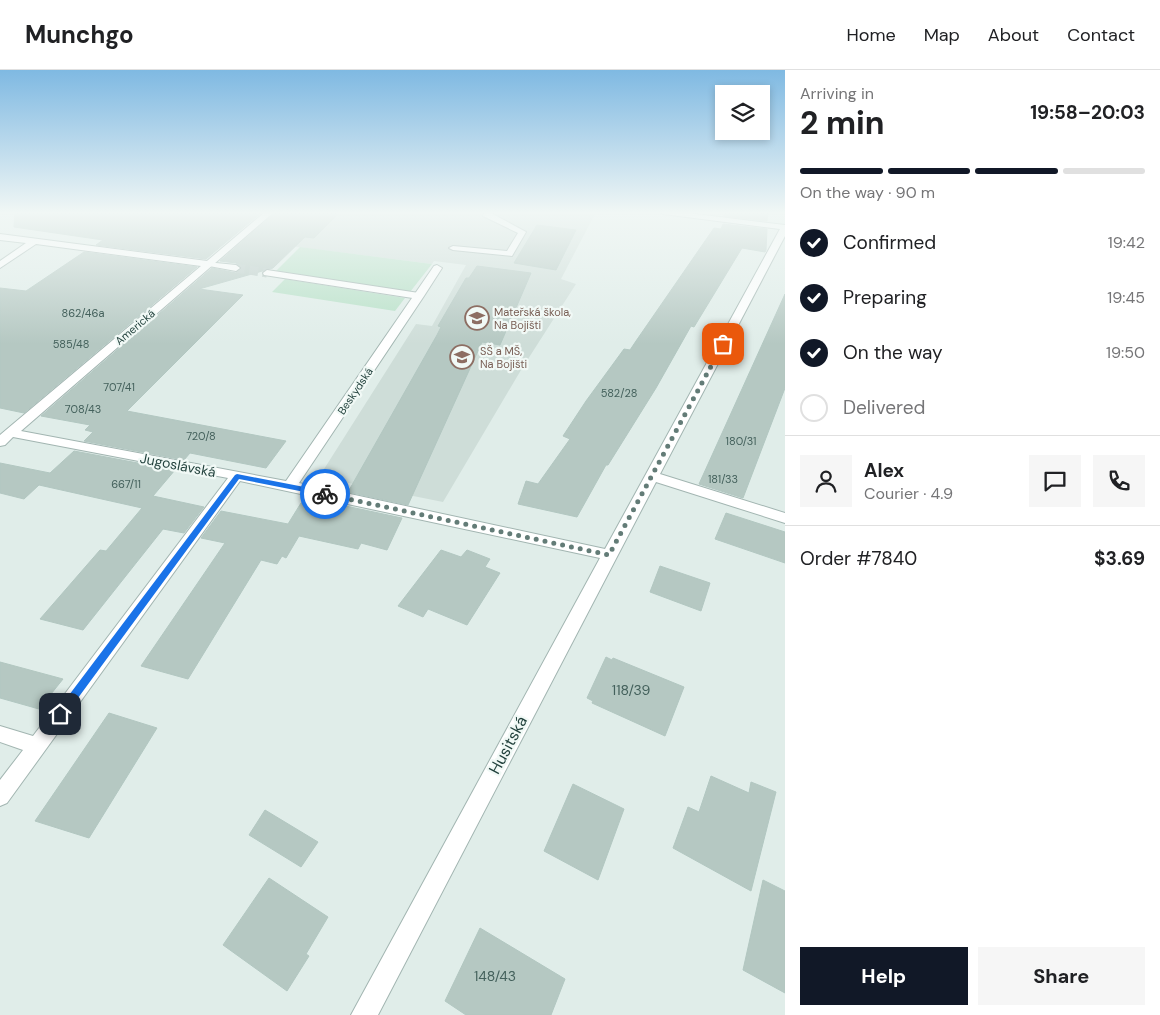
<!DOCTYPE html>
<html lang="en">
<head>
<meta charset="utf-8">
<style>
  :root { --surface:#fff; --page:#f6f6f6; --text:#202124; --muted:#757577; --line:#e0e0e0; --accent:#111827 }
  body { margin:0; font-family:"DM Sans",sans-serif; background:var(--page); color:var(--text); height:100vh; display:flex; flex-direction:column; font-size:19px; white-space:nowrap }
  * { box-sizing:border-box; margin:0 }
  p { font-size:16px; color:var(--muted) }
  .icon { flex:none; width:28px; height:28px; fill:none; stroke:currentColor; stroke-width:2; stroke-linecap:round; stroke-linejoin:round }
  .map { position:relative; flex:1; overflow:hidden }
  .side { display:flex; flex-direction:column; background:var(--surface); width:375px }
  .side>* { flex:none }
  .buttons { position:absolute; left:715px; top:15px; display:grid; gap:10px }
  .buttons a { display:grid; place-items:center; width:55px; height:55px; border-radius:0px; background:var(--surface); box-shadow:0 2px 8px #0003; font-size:25px }
  .pin { position:absolute; display:grid; place-items:center; width:42px; height:42px; color:#fff; margin:-21px; border-radius:10px; box-shadow:0 2px 8px #0006 }
  .courier { position:absolute; display:grid; place-items:center; width:50px; height:50px; margin:-25px; border:4px solid #1a73e8; border-radius:50%; background:#fff; color:#222; box-shadow:0 1px 6px #0007 }
  .head em { font-style:normal; font-weight:700 }
  .head div { display:flex; flex-direction:column-reverse }
  .head { display:flex; align-items:center; justify-content:space-between; height:85px; padding:0 15px }
  h1 { font-size:32px; font-weight:700; line-height:38px }
  .bar { display:grid; grid-template-columns:repeat(4,1fr); gap:8px 5px; align-content:center; height:60px; padding:0 15px }
  .bar i { height:6px; border-radius:4px; background:var(--line) }
  .bar .current { background:var(--accent) }
  .bar p { grid-column:span 4 }
  .line { display:flex; align-items:center; gap:12px; padding:0 15px; border-top:1px solid var(--line) }
  .line div { flex:1 }
  .round { display:grid; place-items:center; flex:none; width:52px; height:52px; border-radius:0px; background:var(--page) }
  ol { padding:0 15px; list-style:none }
  li { display:flex; align-items:center; gap:15px; height:55px }
  li p { margin-inline-start:auto }
  li .icon { padding:5px; border-radius:50%; background:var(--accent); color:#fff; stroke-width:4 }
  li:last-child { color:var(--muted) }
  li i { width:28px; height:28px; border:2px solid var(--line); border-radius:50% }
  .primary-button { display:flex; gap:10px; margin-top:auto; padding:10px 15px }
  .primary-button a { flex:1; height:58px; border-radius:0px; background:var(--accent); color:#fff; font-size:20px; font-weight:700; line-height:58px; text-align:center }
  .primary-button a+a { background:var(--page); color:var(--text) }
  header { display:flex; align-items:center; gap:30px; box-sizing:border-box; height:70px; padding:0 25px; background:var(--surface); border-bottom:1px solid var(--line) }
  header strong { font-size:24px }
  nav { display:flex; gap:28px; margin-inline-start:auto; font-size:18px }
  main { display:flex; flex:1; min-height:0 }
  .map>svg:first-child { display:block }
  .built { fill:#ceddd8 }
  .green { fill:#b7e0c7 }
  .building { fill:#b5c8c2; stroke:#b2c7c1 }
  .lines { fill:none; stroke-linecap:round; stroke-linejoin:round }
  .street-tunnel { stroke:#b9cac6; stroke-width:9; stroke-dasharray:9 4.5; stroke-linecap:butt }
  .lane-casing { stroke:#a2b5b1; stroke-width:2 }
  .street-casing { stroke:#a2b5b1; stroke-width:2 }
  .lane { fill:#fff; fill-rule:evenodd }
  .street { fill:#fff; fill-rule:evenodd }
  .route { fill:#1a73e8 }
  .done { stroke:#637c77; stroke-width:5; stroke-dasharray:0 9 }
  .labels { text-anchor:middle; dominant-baseline:central; stroke-width:4.5; stroke-linejoin:round; paint-order:stroke }
  .far-education-label { font-size:11px; fill:#785e54; stroke:#f1f9f6; text-anchor:start }
  .number-label { font-size:11px; fill:#44615c }
  .far-street-label { font-size:11px; fill:#1f3f3a; stroke:#f1f9f6 }
  .street-label { font-size:14px; fill:#1f3f3a; stroke:#f1f9f6 }
  .near-number-label { font-size:14px; fill:#44615c }
  .near-street-label { font-size:16px; fill:#1f3f3a; stroke:#f1f9f6 }
</style>
</head>
<body>
<header>
<strong>Munchgo</strong>
<nav><a>Home</a><a>Map</a><a>About</a><a>Contact</a></nav>
</header>
<main>
<div class="map">
<svg width="785" height="945" viewBox="0 0 785 945">
  <rect width="100%" height="100%" fill="#e0ede9"/>
  <!-- built -->
  <path class="built" d="M 299,142 L 596,142 L 561,209 L 576,214 L 521,300 L 443,432 L 319,407 L 416,254 L 432,256 L 466,195 L 434,191 L 432,194 L 266,173 Z"/>
  <!-- green -->
  <path class="green" d="M 300,177 L 432,194 L 410,222 L 275,202 Z
    M 285,209 L 405,228 L 395,241 L 272,222 Z"/>
  <!-- building -->
  <path class="building" d="M 15,142 L 262,142 L 206,189 L 96,175 L 103,170 L 14,157 Z
    M 276,142 L 340,142 L 314,168 L 305,167 L 273,198 L 199,219 L 243,225 L 127,341 L 286,371 L 266,398 L 190,383 L 184,390 L 84,371 L 93,362 L 85,360 L 90,355 L 41,346 L 212,198 L 236,203 L 241,200 L 241,196 L 236,193 L 220,191 Z
    M 725,142 L 768,142 L 767,151 L 724,146 Z
    M 723,154 L 767,159 L 766,180 L 765,182 L 742,178 L 694,257 L 691,256 L 656,318 L 608,395 L 606,395 L 577,447 L 518,434 L 526,411 L 538,414 L 570,369 L 563,366 L 586,331 L 624,279 L 630,280 L 636,271 L 714,158 L 721,159 Z
    M 537,155 L 576,160 L 556,200 L 514,193 Z
    M 84,182 L 197,197 L 24,343 L 0,338 L 0,218 L 26,221 Z
    M 477,196 L 531,203 L 500,275 L 482,272 L 408,435 L 348,422 L 437,265 L 441,257 L 438,256 L 466,208 L 469,208 Z
    M 785,224 L 785,318 L 743,428 L 699,414 Z
    M 74,381 L 175,400 L 153,426 L 204,437 L 184,463 L 163,459 L 83,560 L 40,549 L 100,480 L 106,481 L 142,438 L 39,415 L 24,429 L 0,423 L 0,393 L 50,403 Z
    M 301,433 L 338,441 L 341,435 L 402,448 L 387,480 L 361,473 L 358,479 L 299,466 L 286,488 L 282,486 L 277,494 L 261,490 L 188,609 L 141,596 L 225,473 L 201,468 L 221,441 L 288,454 Z
    M 726,443 L 785,462 L 785,493 L 715,469 Z
    M 441,480 L 461,487 L 467,480 L 490,489 L 485,497 L 500,503 L 467,555 L 428,539 L 423,547 L 398,536 Z
    M 660,496 L 710,513 L 701,541 L 650,522 Z
    M 606,587 L 612,590 L 613,588 L 684,617 L 665,666 L 592,633 L 593,631 L 587,628 Z
    M 0,592 L 63,609 L 39,639 L 0,628 Z
    M 109,643 L 157,658 L 89,768 L 35,751 Z
    M 711,706 L 749,723 L 751,712 L 776,722 L 751,821 L 673,778 L 688,737 L 699,742 Z
    M 573,714 L 624,739 L 598,810 L 544,781 Z
    M 265,740 L 318,772 L 301,797 L 249,765 Z
    M 269,808 L 328,847 L 306,884 L 309,886 L 287,921 L 223,875 Z
    M 763,810 L 785,821 L 785,923 L 743,900 Z
    M 480,858 L 565,909 L 551,945 L 466,945 L 445,931 Z"/>
  <g class="lines">
    <!-- street-tunnel -->
    <path class="street-tunnel" d="M 236,198 L 267,203"/>
    <!-- lane casing -->
    <g class="lane-casing">
      <path id="lane" d="M 484,142 L 491,142 L 491,143 L 526,162 L 512,186 L 453,180 L 449,178 L 453,176 L 507,181 L 518,163 L 483,146 Z
        M 206,192 L 236,195 L 240,198 L 236,201 L 209,196 L 206,196 Z
        M 267,200 L 419,223 L 423,226 L 419,229 L 264,205 L 263,203 Z"/>
    </g>
    <!-- street casing -->
    <g class="street-casing">
      <path id="street" d="M 265,142 L 274,142 L 21,361 L 286,411 L 434,196 L 437,195 L 442,198 L 424,226 L 299,413 L 605,479 L 780,159 L 663,144 L 659,142 L 680,142 L 785,155 L 785,166 L 660,404 L 785,443 L 785,453 L 656,412 L 378,945 L 351,945 L 600,488 L 240,411 L 7,733 L 0,736 L 0,710 L 23,680 L 0,672 L 0,656 L 33,666 L 228,408 L 13,367 L 5,375 L 0,376 L 0,365 L 201,196 L 36,174 L 0,198 L 0,191 L 26,173 L 0,170 L 0,164 L 207,191 Z"/>
    </g>
    <!-- lane -->
    <use href="#lane" class="lane"/>
    <!-- street -->
    <use href="#street" class="street"/>
  </g>
  <!-- sky -->
  <linearGradient id="sky" x2="0" y2="1"><stop stop-color="#7fb9e2"/><stop offset="0.52" stop-color="#f1f7f5"/><stop offset="1" stop-color="#f1f7f5" stop-opacity="0"/></linearGradient>
  <rect width="785" height="274" fill="url(#sky)"/>
  <!-- route -->
  <path class="route" d="M 237,404 L 325,421 L 329,424 L 325,426 L 239,409 L 64,647 L 57,647 L 57,641 L 235,405 Z"/>
  <g class="lines">
    <!-- done -->
    <path class="done" d="M 325,424 L 609,485 L 723,274"/>
  </g>
  <!-- icons -->
  <defs>
    <g id="school-ring" transform="scale(1.25)"><circle r="9.5" fill="#f1f9f6" stroke="#8d6e63" stroke-width="1.5"/><path d="M0-5L7-2L0 1L-7-2ZM-4 1L0 2.5L4 1V4Q0 6-4 4Z" fill="#8d6e63"/></g>
  </defs>
  <g fill-rule="evenodd">
    <use href="#school-ring" x="477" y="248"/>
    <use href="#school-ring" x="462" y="287"/>
  </g>
  <g class="labels">
    <!-- far-education labels -->
    <g class="far-education-label">
      <text x="494" y="242">Mateřská škola,<tspan x="494" dy="13">Na Bojišti</tspan></text>
      <text x="480" y="281">SŠ a MŠ,<tspan x="480" dy="13">Na Bojišti</tspan></text>
    </g>
    <!-- number labels -->
    <g class="number-label">
      <text x="83" y="243">862/46a</text>
      <text x="71" y="274">585/48</text>
      <text x="119" y="317">707/41</text>
      <text x="619" y="323">582/28</text>
      <text x="83" y="339">708/43</text>
      <text x="201" y="366">720/8</text>
      <text x="741" y="371">180/31</text>
      <text x="723" y="409">181/33</text>
      <text x="126" y="414">667/11</text>
    </g>
    <!-- far-street labels -->
    <g class="far-street-label">
      <text transform="translate(135 257) rotate(-40)">Americká</text>
      <text transform="translate(355 321) rotate(-56)">Beskydská</text>
    </g>
    <!-- street labels -->
    <g class="street-label">
      <text transform="translate(178 395) rotate(11)">Jugoslávská</text>
    </g>
    <!-- near-number labels -->
    <g class="near-number-label">
      <text x="631" y="620">118/39</text>
      <text x="495" y="906">148/43</text>
    </g>
    <!-- near-street labels -->
    <g class="near-street-label">
      <text transform="translate(508 675) rotate(-62)">Husitská</text>
    </g>
  </g>
</svg>
<div class="buttons">
<a><svg class="icon" aria-label="layers" viewBox="0 0 24 24"><path d="M12 4l9 5-9 5-9-5zM3 14l9 5 9-5"/></svg></a>
</div>
<div class="pin" style="left:723px;top:274px;background:#ea580c"><svg class="icon" aria-label="bag" viewBox="0 0 24 24"><path d="M5 8h14l-1 12H6zM9 8a3 3 0 0 1 6 0"/></svg></div>
<div class="pin" style="left:60px;top:644px;background:#1f2937"><svg class="icon" aria-label="home" viewBox="0 0 24 24"><path d="M3 11l9-7 9 7M6 9v11h12V9"/></svg></div>
<div class="courier" style="left:325px;top:424px"><svg class="icon" aria-label="bike" viewBox="0 0 24 24"><circle cx="6" cy="16" r="4"/><circle cx="18" cy="16" r="4"/><path d="M6 16l4-8h5l3 8M10 8l3 8H6M13 5h3"/></svg></div>
</div>
<section class="side">
<div class="head"><div><h1>2 min</h1><p>Arriving in</p></div><em>19:58–20:03</em></div>
<div class="bar"><i class="current"></i><i class="current"></i><i class="current"></i><i></i><p>On the way · 90 m</p></div>
<ol>
<li><svg class="icon" aria-label="check" viewBox="0 0 24 24"><path d="M5 12l5 5 9-10"/></svg>Confirmed<p>19:42</p></li>
<li><svg class="icon" aria-label="check" viewBox="0 0 24 24"><path d="M5 12l5 5 9-10"/></svg>Preparing<p>19:45</p></li>
<li><svg class="icon" aria-label="check" viewBox="0 0 24 24"><path d="M5 12l5 5 9-10"/></svg>On the way<p>19:50</p></li>
<li><i></i>Delivered</li>
</ol>
<div class="line" style="height:90px"><a class="round"><svg class="icon" aria-label="person" viewBox="0 0 24 24"><circle cx="12" cy="8" r="4"/><path d="M4 21q1-7 8-7t8 7"/></svg></a><div><b>Alex</b><p>Courier · 4.9</p></div><a class="round"><svg class="icon" aria-label="chat" viewBox="0 0 24 24"><path d="M4 5h16v11H9l-5 4z"/></svg></a><a class="round"><svg class="icon" aria-label="phone" viewBox="0 0 24 24"><path d="M5 4h4l2 5-3 2q2 4 5 5l2-3 5 2v4C11 20 4 13 5 4z"/></svg></a></div>
<div class="line" style="height:65px"><div>Order #7840</div><b>$3.69</b></div>
<div class="primary-button"><a>Help</a><a>Share</a></div>
</section>
</main>
</body>
</html>
